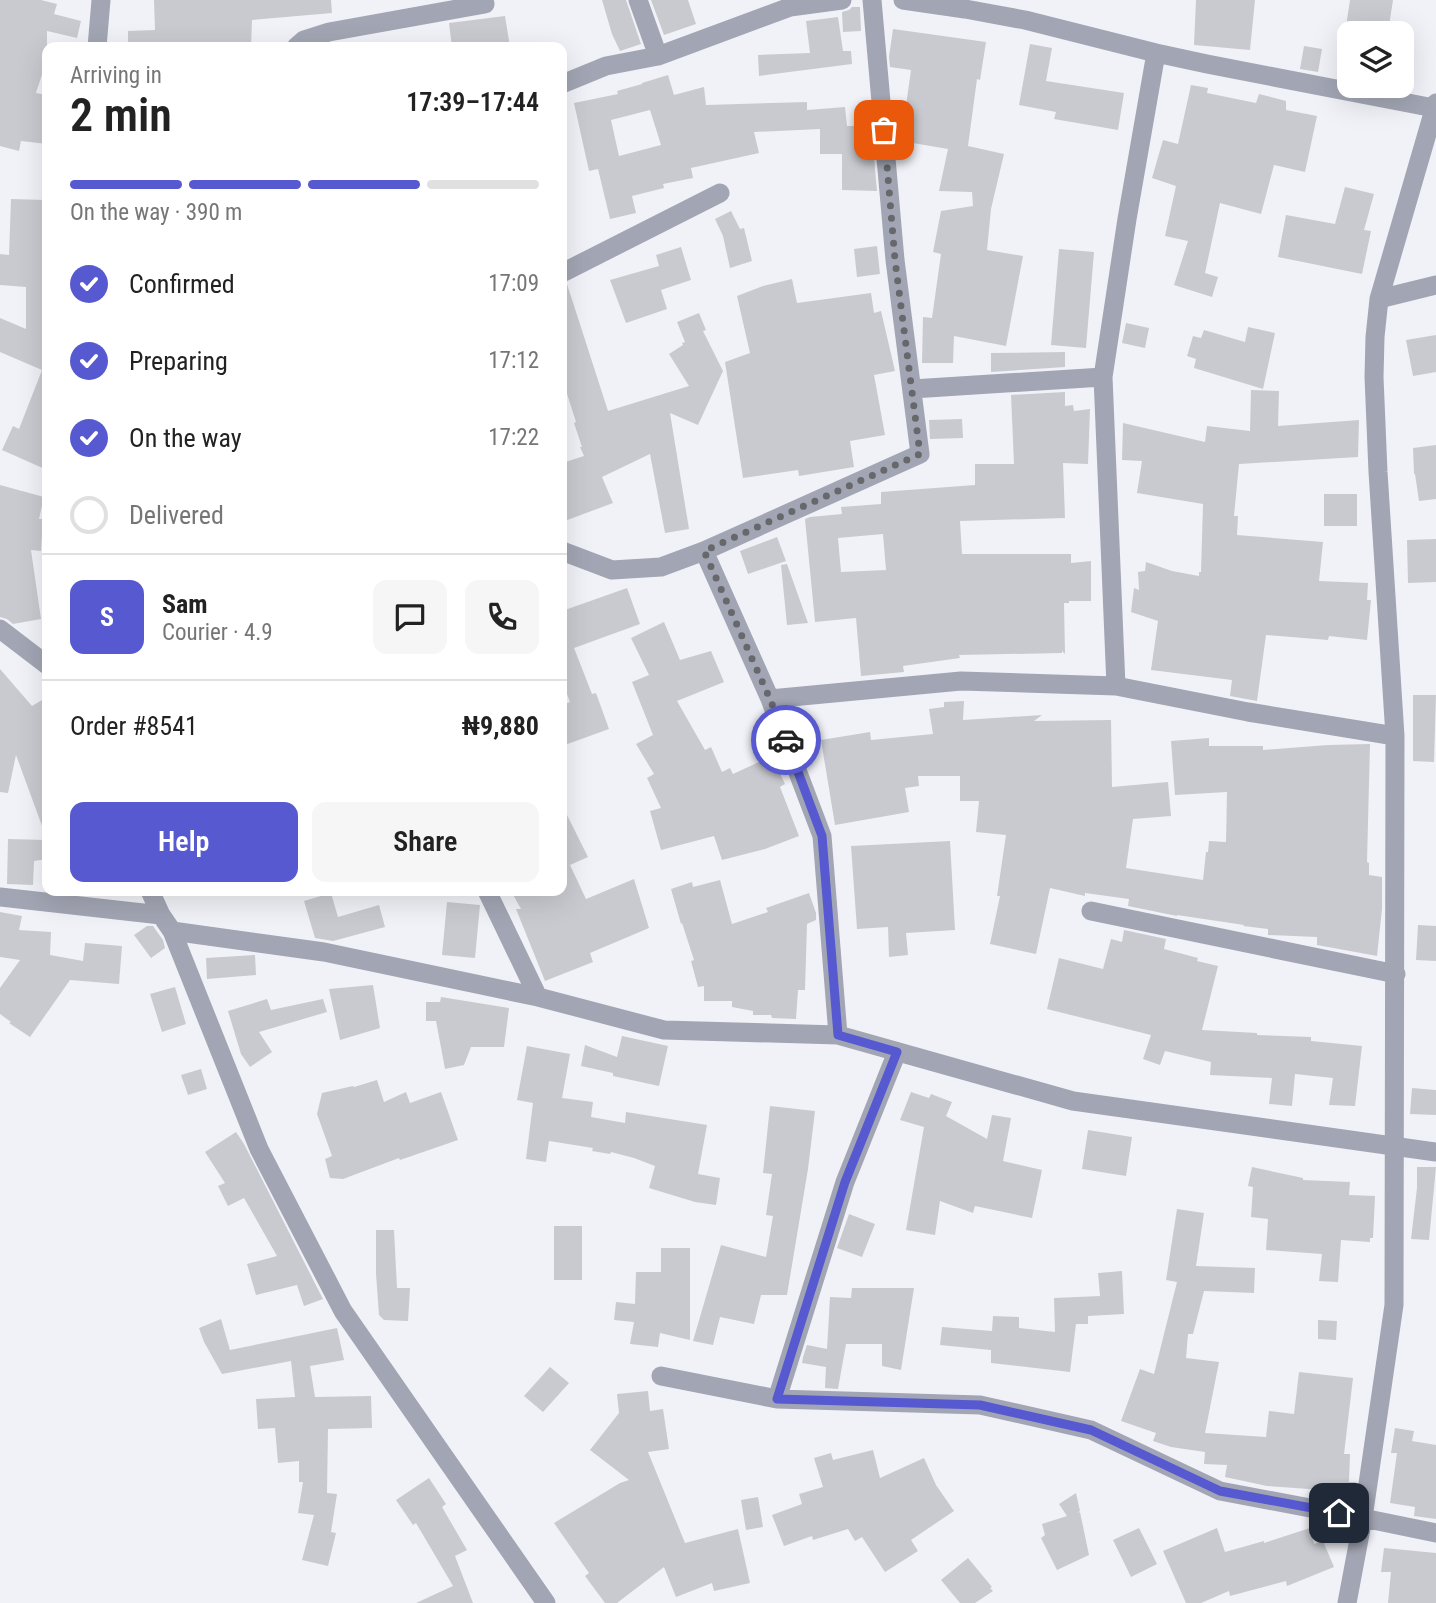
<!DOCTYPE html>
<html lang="en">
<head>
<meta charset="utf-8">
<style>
  :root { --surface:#fff; --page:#f6f6f6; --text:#222; --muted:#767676; --line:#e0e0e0; --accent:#5659d0 }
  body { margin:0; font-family:"Roboto Condensed",sans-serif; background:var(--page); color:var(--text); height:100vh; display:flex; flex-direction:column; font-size:26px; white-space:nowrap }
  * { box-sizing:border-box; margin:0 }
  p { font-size:23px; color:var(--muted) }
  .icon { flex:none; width:38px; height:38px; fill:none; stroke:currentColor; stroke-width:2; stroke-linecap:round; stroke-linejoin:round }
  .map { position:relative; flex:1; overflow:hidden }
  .sheet { position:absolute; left:42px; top:42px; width:525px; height:854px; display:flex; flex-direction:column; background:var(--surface); border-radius:14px; box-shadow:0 7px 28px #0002 }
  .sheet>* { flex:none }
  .buttons { position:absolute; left:1337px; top:21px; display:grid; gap:14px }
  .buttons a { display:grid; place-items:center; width:77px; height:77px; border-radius:14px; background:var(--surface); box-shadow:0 7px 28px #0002; font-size:35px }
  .pin { position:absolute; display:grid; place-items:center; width:60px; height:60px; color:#fff; margin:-30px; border-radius:14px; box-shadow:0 4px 10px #0006 }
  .courier { position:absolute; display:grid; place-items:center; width:70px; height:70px; margin:-35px; border:5px solid #5659d0; border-radius:50%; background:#fff; color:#222; box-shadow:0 2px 9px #0007 }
  .summary em { font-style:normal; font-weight:600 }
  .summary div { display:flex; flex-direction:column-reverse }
  .summary { display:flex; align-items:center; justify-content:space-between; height:119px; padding:0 28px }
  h1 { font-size:46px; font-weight:600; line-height:52px }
  .bar { display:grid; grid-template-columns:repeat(4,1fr); gap:10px 7px; align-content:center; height:84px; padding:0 28px }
  .bar i { height:9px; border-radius:5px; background:var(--line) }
  .bar .selected { background:var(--accent) }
  .bar p { grid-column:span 4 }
  .line { display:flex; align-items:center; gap:18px; padding:0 28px; border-top:2px solid var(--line) }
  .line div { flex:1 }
  .round { display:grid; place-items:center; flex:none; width:74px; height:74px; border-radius:14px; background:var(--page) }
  ol { padding:0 28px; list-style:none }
  li { display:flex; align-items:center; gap:21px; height:77px }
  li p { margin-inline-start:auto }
  li .icon { padding:7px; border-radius:50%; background:var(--accent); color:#fff; stroke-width:4 }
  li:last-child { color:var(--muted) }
  li i { width:38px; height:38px; border:4px solid var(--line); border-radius:50% }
  .button { display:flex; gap:14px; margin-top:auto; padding:14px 28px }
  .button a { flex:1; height:80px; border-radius:14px; background:var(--accent); color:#fff; font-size:28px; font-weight:600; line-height:80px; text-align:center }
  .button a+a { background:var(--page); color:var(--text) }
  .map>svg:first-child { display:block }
  .building { fill:#c9cacf; fill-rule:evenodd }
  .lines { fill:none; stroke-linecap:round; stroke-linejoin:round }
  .minor { stroke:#a2a5b3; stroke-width:19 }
  .done { stroke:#67686b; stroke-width:7; stroke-dasharray:0 12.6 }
  .route { stroke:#5659d0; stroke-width:9 }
</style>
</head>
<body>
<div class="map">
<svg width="1436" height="1603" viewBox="0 0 1436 1603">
  <rect width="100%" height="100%" fill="#f1f2f7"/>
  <!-- building -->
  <path class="building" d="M 0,0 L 41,0 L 57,4 L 54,14 L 81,21 L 77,38 L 47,31 L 47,59 L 36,93 L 47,95 L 47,144 L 21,141 L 19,151 L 0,146 Z
    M 154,0 L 331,0 L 332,13 L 252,20 L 251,47 L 128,47 L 128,31 L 155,30 Z
    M 602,0 L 626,0 L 641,44 L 620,51 L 612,34 Z
    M 651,0 L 688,0 L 696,24 L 664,35 Z
    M 1196,0 L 1255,0 L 1250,50 L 1194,45 Z
    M 1350,0 L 1393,0 L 1389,26 L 1384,25 L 1382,33 L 1345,33 Z
    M 852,7 L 860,7 L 861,31 L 843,32 L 842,12 L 849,10 Z
    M 505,16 L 510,47 L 452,47 L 449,23 Z
    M 838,17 L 843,51 L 851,51 L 852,64 L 759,76 L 758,55 L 810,53 L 806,21 Z
    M 893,29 L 986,42 L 980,80 L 977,79 L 968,146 L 1004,154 L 991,209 L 987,250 L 1023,256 L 1006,346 L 954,336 L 953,363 L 922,363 L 923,317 L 932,318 L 941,254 L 933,252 L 941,211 L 973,206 L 972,192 L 939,191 L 948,149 L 901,141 L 911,70 L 890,67 L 889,57 Z
    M 1030,44 L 1052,48 L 1046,81 L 1124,93 L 1118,130 L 1054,119 L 1056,112 L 1019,105 Z
    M 1304,46 L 1322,49 L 1318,72 L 1300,69 Z
    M 668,75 L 674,95 L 704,87 L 706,105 L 807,102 L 807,110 L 845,107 L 847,126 L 866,126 L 866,136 L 872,136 L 877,191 L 842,190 L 842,154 L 820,154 L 820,129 L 754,132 L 759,153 L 691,168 L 693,178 L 663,184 L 664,188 L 632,196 L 636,213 L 610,219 L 598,169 L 589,171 L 574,103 L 618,94 L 617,91 L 642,84 L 642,83 ZM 650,110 L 661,145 L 619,156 L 611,120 Z
    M 1191,85 L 1208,88 L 1207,93 L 1256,103 L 1259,94 L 1286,101 L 1286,110 L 1317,116 L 1305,172 L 1274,165 L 1261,214 L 1220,203 L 1205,273 L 1218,277 L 1212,297 L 1174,285 L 1188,241 L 1165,236 L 1176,186 L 1152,178 L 1163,140 L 1178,144 Z
    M 1345,187 L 1374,194 L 1364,230 L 1371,231 L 1362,274 L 1278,257 L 1286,215 L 1335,224 Z
    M 11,199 L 47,200 L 47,470 L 2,450 L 13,426 L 19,429 L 42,370 L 0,352 L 0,318 L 26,329 L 26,287 L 0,285 L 0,254 L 9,255 Z
    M 731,211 L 740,229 L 744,228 L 752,261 L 730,268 L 723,236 L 715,219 Z
    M 877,246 L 880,274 L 857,277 L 854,249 Z
    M 681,247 L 691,280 L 661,290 L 667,309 L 626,323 L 610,280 L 659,266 L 656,255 Z
    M 1059,249 L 1094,252 L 1086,348 L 1051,345 Z
    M 792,279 L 797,303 L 871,293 L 874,313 L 881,311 L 895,371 L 874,375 L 885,435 L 850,441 L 854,467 L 799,476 L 798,470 L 743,478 L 725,362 L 750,353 L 737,296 L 763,286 Z
    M 567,284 L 608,411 L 689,386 L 669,354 L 683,345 L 682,343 L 685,342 L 677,322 L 699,313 L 706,330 L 703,331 L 723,371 L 698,425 L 670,413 L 689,529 L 665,533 L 650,454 L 602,477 L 613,503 L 562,522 L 562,463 L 584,456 L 580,447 L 582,447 L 574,423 L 576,422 L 562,378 L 562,285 Z
    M 1126,323 L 1149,328 L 1145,348 L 1122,343 Z
    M 1248,327 L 1275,333 L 1263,389 L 1194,368 L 1196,359 L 1187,356 L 1193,336 L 1201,338 L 1204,330 L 1245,342 Z
    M 1436,335 L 1436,372 L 1413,376 L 1406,340 Z
    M 1065,352 L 1065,367 L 991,372 L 991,353 Z
    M 1251,390 L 1279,391 L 1278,426 L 1359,420 L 1358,457 L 1239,464 L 1234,516 L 1238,516 L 1237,535 L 1323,542 L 1319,581 L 1368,583 L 1367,600 L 1371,600 L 1367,640 L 1329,636 L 1328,640 L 1266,635 L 1257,701 L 1230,696 L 1232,680 L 1151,670 L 1158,621 L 1131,612 L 1134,588 L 1139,590 L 1138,572 L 1145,571 L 1146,562 L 1172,571 L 1199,576 L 1199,572 L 1201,572 L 1203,504 L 1137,493 L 1142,461 L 1122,460 L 1123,423 L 1205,442 L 1207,426 L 1250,431 Z
    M 1065,392 L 1065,406 L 1073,405 L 1074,411 L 1090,409 L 1088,464 L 1063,463 L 1065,518 L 960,521 L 962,554 L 1071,554 L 1071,563 L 1091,561 L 1091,601 L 1069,601 L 1069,603 L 1064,603 L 1065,654 L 1062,651 L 1062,653 L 959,655 L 960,658 L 903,666 L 904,672 L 861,676 L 856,618 L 815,622 L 805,519 L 810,517 L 842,514 L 841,507 L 881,504 L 881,492 L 975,485 L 975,464 L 1014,464 L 1011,395 ZM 883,534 L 886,570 L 841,572 L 838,538 Z
    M 962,419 L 963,438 L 930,439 L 929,420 Z
    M 1436,445 L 1436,499 L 1419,501 L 1415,474 L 1414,474 L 1413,448 Z
    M 0,485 L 44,497 L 39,519 L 43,519 L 41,551 L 31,550 L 41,619 L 13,624 L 7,619 L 0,617 Z
    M 1324,494 L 1357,494 L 1357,526 L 1324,526 Z
    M 777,537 L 786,561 L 748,574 L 740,551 Z
    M 1436,539 L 1436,582 L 1408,583 L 1407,540 Z
    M 787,564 L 808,623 L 787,625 L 781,565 Z
    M 627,588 L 640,624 L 574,648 L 592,694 L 596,693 L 609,729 L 562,746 L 562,705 L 570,702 L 562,681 L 562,611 Z
    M 664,622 L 680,660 L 711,651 L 724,682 L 677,701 L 705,750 L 711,747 L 722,772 L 730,768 L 733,774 L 772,756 L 785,784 L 780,787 L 799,836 L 765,849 L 722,860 L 714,836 L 661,850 L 650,811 L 661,808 L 647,778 L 654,774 L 636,744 L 653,735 L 632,682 L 649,675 L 631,638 Z
    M 0,669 L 32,706 L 47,697 L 47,833 L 45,834 L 16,755 L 8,793 L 0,792 Z
    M 1413,695 L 1436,695 L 1434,762 L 1413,761 Z
    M 964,701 L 963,720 L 1042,715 L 1034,721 L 1111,720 L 1112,787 L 1168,782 L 1171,816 L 1133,819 L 1126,868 L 1203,880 L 1206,852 L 1208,852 L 1209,841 L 1226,842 L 1227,792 L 1175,795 L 1171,741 L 1209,738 L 1209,746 L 1263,746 L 1263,750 L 1328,745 L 1370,744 L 1367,862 L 1369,863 L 1369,875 L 1382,877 L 1382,909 L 1377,956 L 1317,945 L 1317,937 L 1268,935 L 1268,929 L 1243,926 L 1244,925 L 1177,915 L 1177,916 L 1128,906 L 1129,899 L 1085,893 L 1085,896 L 1050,888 L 1036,954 L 990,944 L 1000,896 L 997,896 L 1006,835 L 976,832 L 979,801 L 960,801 L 960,776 L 918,776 L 919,786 L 905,788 L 909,812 L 835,825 L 821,740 L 870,732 L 871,740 L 933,734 L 929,709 L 944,707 L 944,702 Z
    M 562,805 L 588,857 L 570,865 L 586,899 L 634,879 L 649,928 L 590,953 L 593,962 L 545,981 L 516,909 L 521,909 L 511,891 L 562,891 Z
    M 8,839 L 47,840 L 47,859 L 34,861 L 33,885 L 7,884 Z
    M 950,841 L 955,930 L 906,933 L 908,955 L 889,957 L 888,927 L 857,929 L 851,846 Z
    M 720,880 L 732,924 L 768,912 L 766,908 L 809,893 L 816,913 L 816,920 L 807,924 L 805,990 L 798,990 L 796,1019 L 772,1018 L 771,1015 L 753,1015 L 753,1011 L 732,1007 L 732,1001 L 704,1001 L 704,986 L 698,987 L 691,961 L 694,960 L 682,923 L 681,924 L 671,889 L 692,882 L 693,887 Z
    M 331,893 L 338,917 L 379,905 L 385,927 L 333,941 L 315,938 L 304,901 Z
    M 447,902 L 480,905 L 475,958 L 442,955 Z
    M 0,912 L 22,916 L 19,930 L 51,932 L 50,955 L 83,961 L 85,943 L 122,946 L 119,984 L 70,980 L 30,1037 L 9,1023 L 11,1022 L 0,1014 L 0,988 L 20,960 L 0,957 Z
    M 1418,925 L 1436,926 L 1436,961 L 1416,960 Z
    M 147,926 L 153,926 L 163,940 L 165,948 L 151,958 L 134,935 Z
    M 1124,930 L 1166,939 L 1164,949 L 1198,958 L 1197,961 L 1218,966 L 1202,1030 L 1257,1033 L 1257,1035 L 1311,1037 L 1311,1041 L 1362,1046 L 1355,1106 L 1329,1105 L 1333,1078 L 1295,1074 L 1292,1106 L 1269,1104 L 1272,1078 L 1210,1075 L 1211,1062 L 1165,1051 L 1160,1065 L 1143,1059 L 1151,1035 L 1047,1009 L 1059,958 L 1103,969 L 1111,939 L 1122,942 Z
    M 255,955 L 256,975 L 207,979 L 206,958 Z
    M 373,985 L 380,1028 L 340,1040 L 329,989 Z
    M 175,987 L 186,1024 L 162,1032 L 150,994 Z
    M 441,997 L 509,1008 L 504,1047 L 471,1047 L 464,1065 L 445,1069 L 436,1021 L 426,1021 L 426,1002 L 440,1002 Z
    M 267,999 L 271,1010 L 323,999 L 327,1012 L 259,1032 L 272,1052 L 250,1067 L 241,1054 L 228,1011 Z
    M 622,1036 L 668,1046 L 659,1086 L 613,1076 L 613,1073 L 581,1066 L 585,1045 L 617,1057 Z
    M 527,1046 L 570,1054 L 562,1098 L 593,1102 L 591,1117 L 625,1123 L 626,1112 L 707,1125 L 698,1174 L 720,1178 L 716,1205 L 695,1202 L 649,1188 L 655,1166 L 634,1158 L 611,1152 L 610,1154 L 592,1151 L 593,1148 L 549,1141 L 546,1162 L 526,1159 L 533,1103 L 517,1100 Z
    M 201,1069 L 207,1089 L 188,1095 L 181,1075 Z
    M 377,1080 L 384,1102 L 406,1092 L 410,1103 L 441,1092 L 458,1140 L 400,1160 L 399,1158 L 343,1179 L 330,1178 L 325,1159 L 332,1156 L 317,1114 L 322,1093 L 353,1086 L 354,1087 Z
    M 1412,1088 L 1436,1090 L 1436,1115 L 1410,1114 Z
    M 911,1092 L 929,1098 L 931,1094 L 952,1102 L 946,1116 L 987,1139 L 992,1115 L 1011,1118 L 1003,1161 L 1042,1170 L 1032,1218 L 975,1206 L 973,1213 L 940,1201 L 935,1235 L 906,1230 L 924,1127 L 900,1120 Z
    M 770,1106 L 815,1111 L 808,1169 L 787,1295 L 761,1295 L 754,1324 L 720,1317 L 713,1345 L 693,1341 L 721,1245 L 766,1257 L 773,1216 L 766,1215 L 772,1174 L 763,1173 Z
    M 1088,1130 L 1132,1137 L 1126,1176 L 1082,1169 Z
    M 236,1132 L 244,1144 L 323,1299 L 304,1306 L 297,1285 L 256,1295 L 247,1264 L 277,1256 L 244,1198 L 228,1206 L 218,1186 L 225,1183 L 205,1152 Z
    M 1252,1167 L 1303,1178 L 1303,1180 L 1350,1182 L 1349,1195 L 1375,1196 L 1373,1238 L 1370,1238 L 1370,1242 L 1341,1240 L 1338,1282 L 1319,1281 L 1322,1254 L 1266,1250 L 1268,1219 L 1251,1217 L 1253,1187 L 1248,1186 Z
    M 1417,1167 L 1436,1167 L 1429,1240 L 1411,1239 L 1417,1188 Z
    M 1177,1209 L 1204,1213 L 1196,1266 L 1255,1268 L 1254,1293 L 1204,1291 L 1193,1334 L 1188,1334 L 1186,1358 L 1219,1362 L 1205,1433 L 1266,1437 L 1269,1411 L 1294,1414 L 1299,1372 L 1353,1378 L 1344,1454 L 1350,1454 L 1349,1482 L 1356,1482 L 1353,1499 L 1323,1498 L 1323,1490 L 1267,1486 L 1225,1477 L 1227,1465 L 1204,1464 L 1205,1452 L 1171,1447 L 1153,1441 L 1156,1433 L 1121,1421 L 1140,1369 L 1154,1374 L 1177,1282 L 1166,1280 Z
    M 849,1214 L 875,1224 L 862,1257 L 837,1248 Z
    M 554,1226 L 582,1226 L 582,1280 L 554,1280 Z
    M 376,1230 L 394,1230 L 397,1288 L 410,1288 L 408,1321 L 384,1320 L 379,1315 L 376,1274 Z
    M 661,1248 L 690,1248 L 690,1340 L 660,1333 L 658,1347 L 630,1344 L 634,1322 L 614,1320 L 616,1302 L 635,1304 L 636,1272 L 661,1272 Z
    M 1122,1271 L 1124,1314 L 1088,1316 L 1088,1324 L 1076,1324 L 1070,1372 L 991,1363 L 991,1350 L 940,1345 L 942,1327 L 992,1331 L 993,1316 L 1019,1317 L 1019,1328 L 1055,1332 L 1054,1298 L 1100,1296 L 1098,1273 Z
    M 852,1288 L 914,1288 L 901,1370 L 882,1366 L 882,1344 L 846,1344 L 838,1389 L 825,1388 L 826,1367 L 802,1363 L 803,1357 L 807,1345 L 827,1349 L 830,1297 L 851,1298 Z
    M 221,1319 L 230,1350 L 337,1328 L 344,1360 L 310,1366 L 315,1397 L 371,1396 L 372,1428 L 328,1429 L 327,1493 L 337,1494 L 331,1532 L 336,1533 L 328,1566 L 302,1560 L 314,1515 L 298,1513 L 303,1482 L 299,1482 L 299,1461 L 278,1463 L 275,1428 L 258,1429 L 256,1399 L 295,1397 L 291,1361 L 222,1374 L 204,1342 L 199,1328 Z
    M 1318,1320 L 1337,1321 L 1336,1340 L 1318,1339 Z
    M 550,1367 L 569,1383 L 543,1412 L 524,1396 Z
    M 648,1391 L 650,1411 L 663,1409 L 669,1449 L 648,1452 L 685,1543 L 738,1529 L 750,1583 L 714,1591 L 712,1583 L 676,1597 L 664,1567 L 617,1603 L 605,1603 L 585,1576 L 589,1573 L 554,1523 L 620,1483 L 629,1480 L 590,1450 L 619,1413 L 617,1394 Z
    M 1395,1428 L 1414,1431 L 1412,1441 L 1436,1445 L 1436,1519 L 1414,1516 L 1415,1507 L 1390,1503 L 1397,1453 L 1391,1453 Z
    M 873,1450 L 880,1478 L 924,1458 L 936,1485 L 954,1511 L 911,1540 L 918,1551 L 885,1572 L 862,1537 L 855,1541 L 848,1529 L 813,1540 L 812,1536 L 784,1546 L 772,1515 L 802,1504 L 799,1494 L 823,1487 L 814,1458 L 831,1453 L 833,1460 Z
    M 429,1478 L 446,1504 L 442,1507 L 467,1550 L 455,1556 L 473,1603 L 416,1603 L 453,1586 L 416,1523 L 413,1525 L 396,1500 Z
    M 1076,1493 L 1080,1511 L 1077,1513 L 1080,1512 L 1089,1555 L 1057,1570 L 1041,1538 L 1045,1535 L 1042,1524 L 1067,1516 L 1059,1504 Z
    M 758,1497 L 763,1527 L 746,1530 L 741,1500 Z
    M 1139,1528 L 1157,1564 L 1131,1577 L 1113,1540 Z
    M 1217,1528 L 1225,1552 L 1264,1541 L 1264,1543 L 1310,1528 L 1314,1544 L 1323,1541 L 1334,1567 L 1287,1586 L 1286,1581 L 1230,1596 L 1229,1591 L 1201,1603 L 1186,1603 L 1163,1551 Z
    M 1384,1548 L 1436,1553 L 1436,1603 L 1388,1603 L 1391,1572 L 1381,1572 Z
    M 968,1558 L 992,1587 L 990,1588 L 993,1591 L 975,1603 L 960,1603 L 941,1580 Z"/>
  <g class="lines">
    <!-- minor -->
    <path class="minor" d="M 638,0 L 658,56
      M 903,0 L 965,9 L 1025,20 L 1156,53 L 1207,64 L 1434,108
      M 97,47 L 101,0
      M 296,47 L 304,40 L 329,32 L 485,4
      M 562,84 L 606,66 L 658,56 L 790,7 L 842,0
      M 562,273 L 720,193
      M 1379,299 L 1436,285
      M 912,389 L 1103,377
      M 562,551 L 612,570 L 661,567 L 704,551
      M 0,629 L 47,665
      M 1116,686 L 1103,377 L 1127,219 L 1156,53
      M 770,699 L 961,681 L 1116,686 L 1248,712 L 1395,736
      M 150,891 L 161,915 L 172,931 L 259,1149 L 343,1311 L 546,1603
      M 487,891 L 538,997
      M 0,897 L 161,915
      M 1091,911 L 1396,974
      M 172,931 L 324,952 L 538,997 L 664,1030 L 838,1035 L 1073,1101 L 1436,1152
      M 838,1035 L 822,836 L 770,699 L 704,551 L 920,454 L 895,260 L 872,0
      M 661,1376 L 777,1399 L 980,1405 L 1091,1430 L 1220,1491 L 1363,1518 L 1436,1533
      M 777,1399 L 845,1182 L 897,1052
      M 1347,1603 L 1363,1518 L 1394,1305 L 1395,736 L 1378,472 L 1374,377 L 1375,337 L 1379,299 L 1436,103"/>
  </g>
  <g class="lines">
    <!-- done -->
    <path class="done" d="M 786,740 L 770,699 L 704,551 L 920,454 L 895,260 L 884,130"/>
    <!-- route -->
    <path class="route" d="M 786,740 L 822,836 L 838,1035 L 897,1052 L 845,1182 L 777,1399 L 980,1405 L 1091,1430 L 1220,1491 L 1339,1513"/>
  </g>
</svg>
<div class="buttons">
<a><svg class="icon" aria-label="layers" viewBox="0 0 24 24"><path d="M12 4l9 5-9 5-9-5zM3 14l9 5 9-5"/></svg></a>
</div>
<div class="pin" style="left:884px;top:130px;background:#ea580c"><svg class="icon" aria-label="bag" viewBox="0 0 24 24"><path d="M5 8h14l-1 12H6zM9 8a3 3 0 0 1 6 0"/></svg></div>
<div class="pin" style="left:1339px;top:1513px;background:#1f2937"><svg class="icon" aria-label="home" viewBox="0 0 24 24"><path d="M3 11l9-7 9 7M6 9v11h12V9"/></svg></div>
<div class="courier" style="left:786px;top:740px"><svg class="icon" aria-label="car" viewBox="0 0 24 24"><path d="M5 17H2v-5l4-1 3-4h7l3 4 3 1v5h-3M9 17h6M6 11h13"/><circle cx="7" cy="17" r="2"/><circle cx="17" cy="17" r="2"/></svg></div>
<section class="sheet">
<div class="summary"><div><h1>2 min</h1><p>Arriving in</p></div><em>17:39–17:44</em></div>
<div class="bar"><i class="selected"></i><i class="selected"></i><i class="selected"></i><i></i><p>On the way · 390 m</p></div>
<ol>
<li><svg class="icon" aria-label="check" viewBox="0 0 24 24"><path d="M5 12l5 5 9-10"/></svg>Confirmed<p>17:09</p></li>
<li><svg class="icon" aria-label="check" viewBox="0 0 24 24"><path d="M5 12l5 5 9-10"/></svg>Preparing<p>17:12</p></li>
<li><svg class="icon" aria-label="check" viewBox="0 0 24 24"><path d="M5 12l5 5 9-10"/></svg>On the way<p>17:22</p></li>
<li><i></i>Delivered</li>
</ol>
<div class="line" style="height:126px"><b class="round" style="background:var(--accent);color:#fff">S</b><div><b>Sam</b><p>Courier · 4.9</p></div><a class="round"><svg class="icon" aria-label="chat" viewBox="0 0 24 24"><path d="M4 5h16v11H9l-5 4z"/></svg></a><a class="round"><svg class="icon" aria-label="phone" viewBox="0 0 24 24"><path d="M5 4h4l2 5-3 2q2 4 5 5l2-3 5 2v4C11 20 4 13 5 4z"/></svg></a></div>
<div class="line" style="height:91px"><div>Order #8541</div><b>₦9,880</b></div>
<div class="button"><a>Help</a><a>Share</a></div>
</section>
</div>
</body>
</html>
